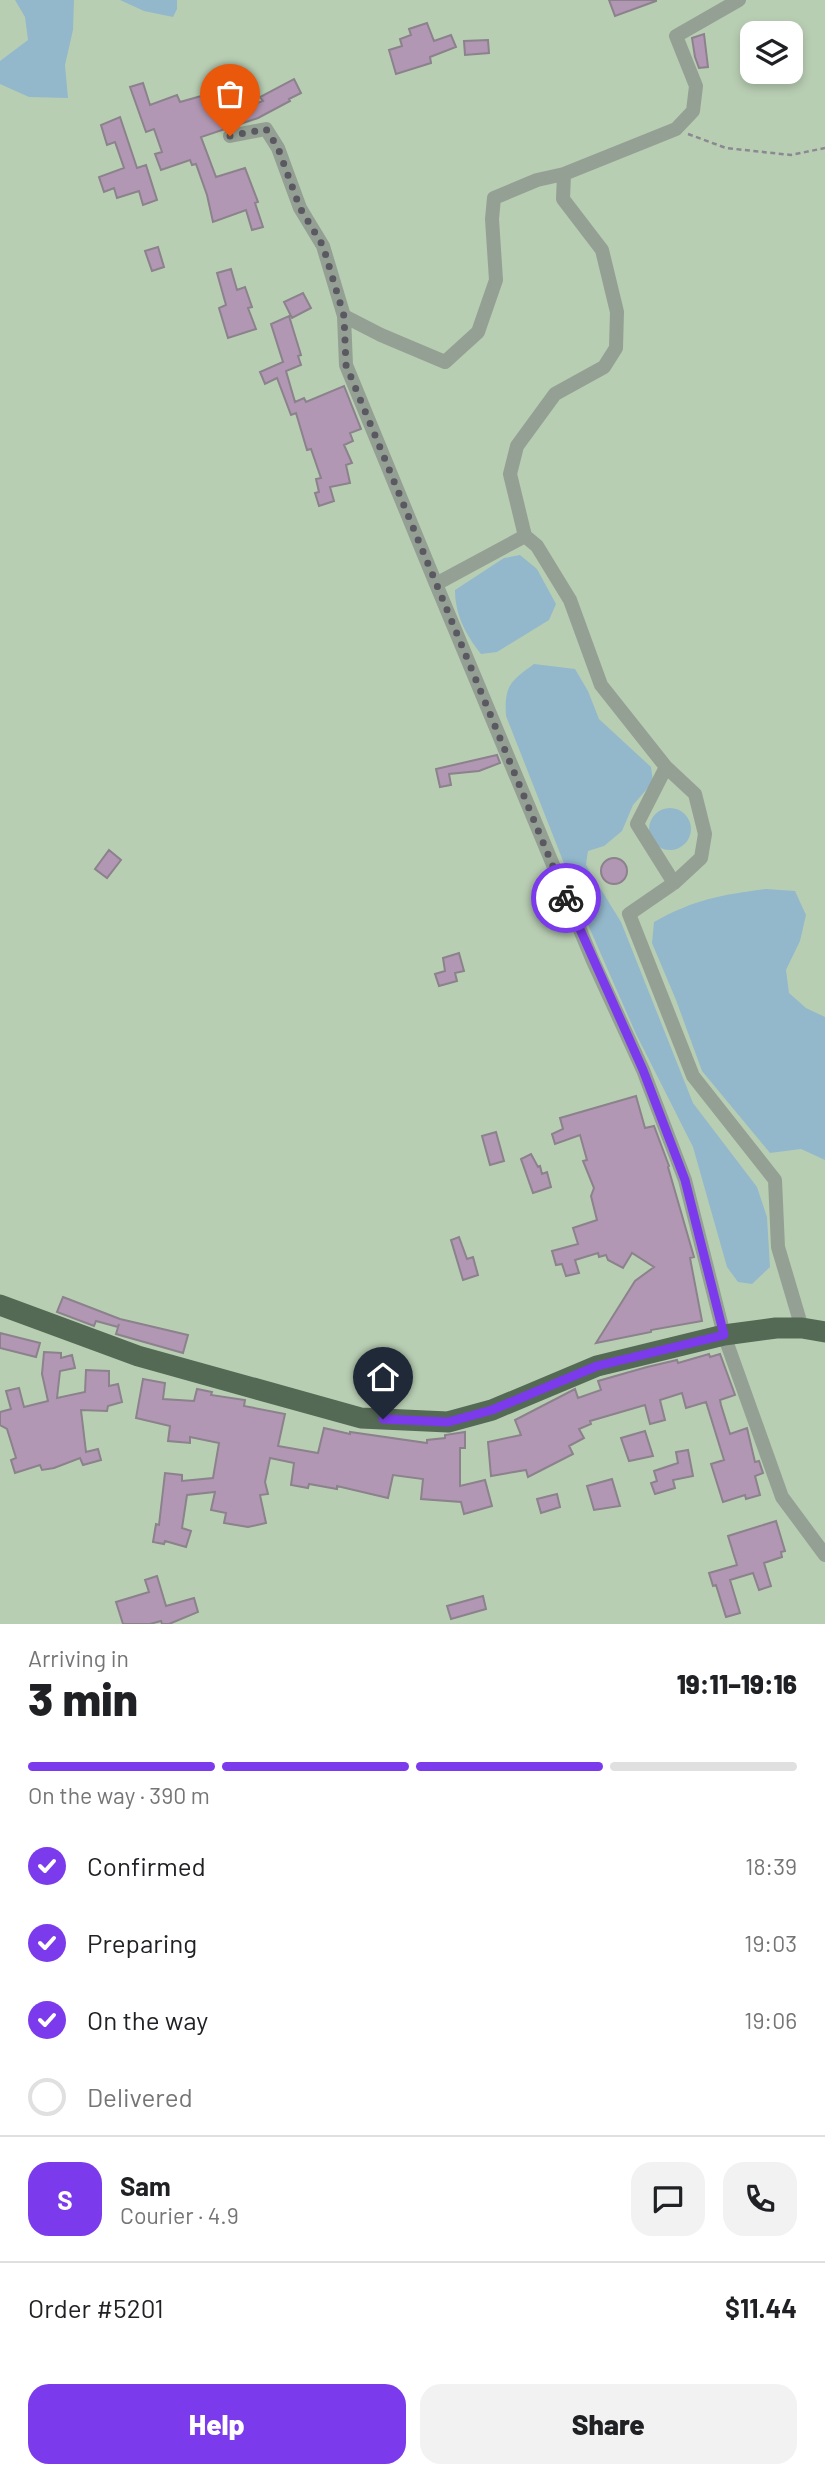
<!DOCTYPE html>
<html lang="en">
<head>
<meta charset="utf-8">
<style>
  :root { --surface:#fff; --page:#f2f2f2; --text:#202124; --muted:#757577; --line:#e0e0e0; --accent:#7c3aed }
  body { margin:0; font-family:Barlow,sans-serif; background:var(--page); color:var(--text); height:100vh; display:flex; flex-direction:column; font-size:26px; white-space:nowrap }
  * { box-sizing:border-box; margin:0 }
  p { font-size:23px; color:var(--muted) }
  .icon { flex:none; width:38px; height:38px; fill:none; stroke:currentColor; stroke-width:2; stroke-linecap:round; stroke-linejoin:round }
  .map { position:relative; height:1624px; overflow:hidden }
  .side { display:flex; flex-direction:column; background:var(--surface); flex:1 }
  .side>* { flex:none }
  .tools { position:absolute; left:740px; top:21px; display:grid; gap:14px }
  .tools a { display:grid; place-items:center; width:63px; height:63px; border-radius:14px; background:var(--surface); box-shadow:0 4px 10px #0003; font-size:35px }
  .pin { position:absolute; display:grid; place-items:center; width:60px; height:60px; color:#fff; margin:-72px -30px; border-radius:50% 50% 50% 0; rotate:-45deg; box-shadow:0 0 7px #0007 }
  .pin .icon { rotate:45deg }
  .courier { position:absolute; display:grid; place-items:center; width:70px; height:70px; margin:-35px; border:5px solid #7c3aed; border-radius:50%; background:#fff; color:#222; box-shadow:0 2px 9px #0007 }
  .headline em { font-style:normal; font-weight:800 }
  .headline div { display:flex; flex-direction:column-reverse }
  .headline { display:flex; align-items:center; justify-content:space-between; height:119px; padding:0 28px }
  h1 { font-size:46px; font-weight:800; line-height:52px }
  .bar { display:grid; grid-template-columns:repeat(4,1fr); gap:10px 7px; align-content:center; height:84px; padding:0 28px }
  .bar i { height:9px; border-radius:5px; background:var(--line) }
  .bar .current { background:var(--accent) }
  .bar p { grid-column:span 4 }
  .line { display:flex; align-items:center; gap:18px; padding:0 28px; border-top:2px solid var(--line) }
  .line div { flex:1 }
  .round { display:grid; place-items:center; flex:none; width:74px; height:74px; border-radius:21px; background:var(--page) }
  ol { padding:0 28px; list-style:none }
  li { display:flex; align-items:center; gap:21px; height:77px }
  li p { margin-inline-start:auto }
  li .icon { padding:7px; border-radius:50%; background:var(--accent); color:#fff; stroke-width:4 }
  li:last-child { color:var(--muted) }
  li i { width:38px; height:38px; border:4px solid var(--line); border-radius:50% }
  .button { display:flex; gap:14px; margin-top:auto; padding:14px 28px }
  .button a { flex:1; height:80px; border-radius:21px; background:var(--accent); color:#fff; font-size:28px; font-weight:800; line-height:80px; text-align:center }
  .button a+a { background:var(--page); color:var(--text) }
  .map>svg:first-child { display:block }
  .green { fill:#b8ceb3; fill-rule:evenodd }
  .water { fill:#93b8cc }
  .building { fill:#b197b3; stroke:#8b828c; stroke-width:2 }
  .lines { fill:none; stroke-linecap:round; stroke-linejoin:round }
  .path { stroke:#8b8892; stroke-width:2.5; stroke-dasharray:5 3.5; stroke-linecap:butt }
  .street { stroke:#94a094; stroke-width:14 }
  .primary { stroke:#556a55; stroke-width:21 }
  .done { stroke:#5a5860; stroke-width:7; stroke-dasharray:0 12.6 }
  .route { stroke:#7c3aed; stroke-width:9 }
</style>
</head>
<body>
<div class="map">
<svg width="825" height="1624" viewBox="0 0 825 1624">
  <rect width="100%" height="100%" fill="#e1deec"/>
  <!-- green -->
  <path class="green" d="M 0,0 L 825,0 L 825,1624 L 0,1624 ZM 752,33 L 791,33 L 791,72 L 752,72 Z"/>
  <!-- water -->
  <path class="water" d="M 15,0 L 74,0 L 73,30 L 65,65 L 68,98 L 29,97 L 0,84 L 0,61 L 28,40 L 25,17 Z
    M 120,0 L 177,0 L 177,9 L 173,17 L 144,11 Z
    M 520,555 L 537,569 L 556,604 L 549,620 L 497,652 L 481,654 C 466,635 455,615 455,590 L 504,558 Z
    M 534,664 L 575,669 L 588,691 L 599,719 L 651,767 L 653,782 L 633,805 L 622,831 L 604,846 L 588,851 L 586,865 L 621,922 L 693,1103 L 757,1187 L 767,1217 L 770,1267 L 752,1284 L 738,1282 L 727,1267 L 693,1147 L 636,1034 L 589,927 L 506,716 C 504,685 511,681 534,664 Z
    M649 829a21 21 0 1 1 42 0a21 21 0 1 1-42 0Z
    M 766,889 L 795,891 L 806,915 L 800,941 L 786,970 L 789,993 L 806,1008 L 825,1017 L 825,1160 L 801,1149 L 770,1153 L 702,1071 L 676,1000 L 652,943 L 654,922 C 695,899 721,895 766,889 Z"/>
  <!-- building -->
  <path class="building" d="M 609,0 L 656,0 L 656,1 L 615,16 Z
    M 427,23 L 434,41 L 451,35 L 456,47 L 430,57 L 431,63 L 396,74 L 389,50 L 402,46 L 400,39 L 411,35 L 409,29 Z
    M 704,34 L 708,67 L 699,68 L 695,57 L 692,38 Z
    M 488,40 L 489,53 L 465,55 L 464,41 Z
    M 294,79 L 301,93 L 289,99 L 290,101 L 258,118 L 201,137 L 216,177 L 245,168 L 258,202 L 255,203 L 263,227 L 252,230 L 246,210 L 213,222 L 207,195 L 196,164 L 192,165 L 190,160 L 161,170 L 155,154 L 162,152 L 154,129 L 146,132 L 130,87 L 143,83 L 150,105 L 177,95 L 180,102 L 219,91 L 225,114 L 263,101 L 260,97 Z
    M 120,117 L 137,168 L 146,165 L 157,200 L 143,205 L 139,191 L 117,198 L 114,188 L 104,192 L 99,177 L 124,168 L 115,142 L 107,145 L 101,125 Z
    M 158,247 L 164,267 L 152,271 L 145,251 Z
    M 231,269 L 237,290 L 245,287 L 252,307 L 248,308 L 256,329 L 228,338 L 219,308 L 226,305 L 217,273 Z
    M 303,293 L 311,308 L 292,318 L 284,302 Z
    M 289,316 L 301,355 L 298,356 L 301,365 L 286,371 L 295,402 L 304,398 L 306,402 L 344,386 L 361,429 L 350,433 L 353,441 L 344,445 L 352,463 L 346,465 L 350,483 L 330,487 L 334,501 L 319,506 L 315,493 L 319,492 L 316,479 L 321,478 L 311,449 L 307,450 L 296,413 L 291,415 L 277,378 L 265,384 L 260,372 L 283,362 L 271,324 Z
    M 497,755 L 500,763 L 479,771 L 449,774 L 451,785 L 440,787 L 436,769 Z
    M 109,850 L 121,860 L 107,878 L 95,869 Z
    M601 871a13 13 0 1 1 26 0a13 13 0 1 1-26 0Z
    M 459,953 L 464,971 L 455,973 L 457,981 L 439,986 L 435,974 L 445,971 L 443,958 Z
    M 636,1096 L 645,1128 L 654,1126 L 669,1166 L 668,1167 L 694,1257 L 690,1258 L 702,1321 L 651,1330 L 651,1332 L 596,1343 L 635,1281 L 654,1267 L 632,1253 L 623,1268 L 608,1260 L 606,1255 L 599,1257 L 598,1253 L 575,1260 L 579,1273 L 566,1276 L 562,1264 L 556,1265 L 552,1251 L 578,1244 L 573,1228 L 597,1220 L 591,1196 L 594,1188 L 583,1161 L 587,1160 L 580,1135 L 555,1144 L 552,1134 L 563,1129 L 560,1118 Z
    M 496,1132 L 504,1161 L 490,1165 L 482,1136 Z
    M 531,1154 L 538,1167 L 540,1166 L 542,1174 L 547,1172 L 551,1187 L 533,1193 L 521,1159 Z
    M 459,1237 L 467,1259 L 473,1257 L 478,1275 L 463,1280 L 451,1240 Z
    M 63,1297 L 120,1319 L 188,1335 L 183,1353 L 116,1334 L 119,1324 L 118,1327 L 96,1321 L 94,1326 L 57,1312 Z
    M 0,1333 L 40,1343 L 36,1357 L 0,1348 Z
    M 44,1352 L 61,1353 L 61,1358 L 72,1355 L 75,1368 L 60,1371 L 57,1398 L 85,1392 L 86,1370 L 109,1371 L 109,1386 L 118,1384 L 122,1402 L 108,1406 L 107,1411 L 81,1410 L 86,1452 L 98,1449 L 101,1460 L 83,1465 L 80,1458 L 54,1468 L 42,1470 L 40,1465 L 15,1473 L 11,1460 L 16,1458 L 7,1429 L 0,1425 L 0,1412 L 11,1409 L 6,1391 L 19,1388 L 24,1407 L 48,1401 L 42,1374 Z
    M 709,1354 L 710,1357 L 720,1354 L 735,1395 L 720,1400 L 721,1405 L 730,1434 L 747,1428 L 755,1462 L 759,1461 L 763,1473 L 755,1476 L 760,1495 L 746,1499 L 745,1495 L 723,1502 L 711,1464 L 724,1460 L 706,1402 L 686,1408 L 682,1393 L 660,1400 L 665,1420 L 650,1424 L 645,1405 L 590,1421 L 591,1424 L 579,1429 L 584,1438 L 569,1446 L 573,1454 L 528,1477 L 526,1470 L 491,1476 L 488,1442 L 521,1435 L 515,1420 L 575,1389 L 578,1398 L 601,1390 L 598,1381 L 647,1367 L 677,1360 L 678,1363 Z
    M 143,1379 L 165,1383 L 163,1399 L 194,1401 L 197,1389 L 212,1392 L 211,1395 L 245,1400 L 244,1406 L 285,1414 L 278,1446 L 318,1453 L 324,1428 L 350,1434 L 350,1432 L 427,1443 L 427,1440 L 445,1438 L 445,1435 L 465,1432 L 465,1448 L 460,1448 L 460,1486 L 485,1480 L 492,1506 L 464,1514 L 461,1502 L 421,1499 L 423,1479 L 393,1475 L 388,1498 L 337,1486 L 337,1489 L 309,1484 L 308,1488 L 291,1485 L 294,1463 L 270,1458 L 265,1482 L 268,1494 L 260,1495 L 266,1523 L 248,1527 L 224,1523 L 226,1513 L 211,1510 L 215,1492 L 187,1495 L 182,1528 L 191,1531 L 186,1547 L 165,1541 L 164,1544 L 153,1542 L 156,1524 L 159,1525 L 165,1473 L 182,1475 L 182,1481 L 213,1478 L 219,1443 L 190,1437 L 190,1443 L 168,1441 L 170,1426 L 136,1418 Z
    M 645,1431 L 653,1456 L 629,1461 L 621,1438 Z
    M 688,1450 L 693,1476 L 673,1480 L 675,1488 L 655,1494 L 651,1483 L 657,1481 L 654,1471 L 678,1463 L 676,1452 Z
    M 612,1479 L 620,1506 L 594,1510 L 587,1486 Z
    M 557,1494 L 560,1507 L 541,1513 L 537,1499 Z
    M 776,1521 L 785,1551 L 781,1552 L 782,1557 L 764,1563 L 771,1586 L 759,1590 L 753,1573 L 730,1580 L 740,1613 L 726,1617 L 716,1585 L 713,1586 L 709,1573 L 737,1565 L 728,1536 Z
    M 157,1576 L 166,1606 L 194,1598 L 198,1612 L 169,1624 L 162,1624 L 161,1621 L 150,1624 L 123,1624 L 116,1602 L 149,1592 L 145,1580 Z
    M 483,1596 L 486,1609 L 451,1619 L 447,1606 Z"/>
  <g class="lines">
    <!-- path -->
    <path class="path" d="M 688,134 L 726,148 L 791,155 L 825,148"/>
    <!-- street -->
    <path class="street" d="M 739,0 L 676,36 L 696,86 L 693,111 L 676,129 L 564,174 L 563,199 L 602,250 L 617,312 L 616,348 L 604,367 L 555,394 L 517,446 L 510,474 L 525,536 L 436,584 L 593,961 L 643,1070 L 685,1180 L 724,1335 L 782,1497 L 825,1555
      M 230,136 L 266,129 L 278,148 L 300,208 L 323,246 L 344,316
      M 525,536 L 537,546 L 570,600 L 601,685 L 666,767 L 637,824 L 674,883 L 629,914 L 693,1076 L 775,1180 L 778,1247 L 802,1328
      M 436,584 L 346,365 L 344,316 L 381,335 L 445,362 L 478,332 L 496,280 L 492,219 L 494,198 L 537,180 L 564,174
      M 666,767 L 695,794 L 705,834 L 701,858 L 674,883"/>
    <!-- primary -->
    <path class="primary" d="M 0,1305 L 138,1356 L 361,1418 L 448,1422 L 492,1410 L 597,1366 L 724,1335 L 776,1328 L 802,1328 L 825,1332"/>
  </g>
  <g class="lines">
    <!-- done -->
    <path class="done" d="M 230,136 L 266,129 L 278,148 L 300,208 L 323,246 L 344,316 L 346,365 L 566,898"/>
    <!-- route -->
    <path class="route" d="M 383,1419 L 448,1422 L 492,1410 L 597,1366 L 724,1335 L 685,1180 L 643,1070 L 566,898"/>
  </g>
</svg>
<div class="tools">
<a><svg class="icon" aria-label="layers" viewBox="0 0 24 24"><path d="M12 4l9 5-9 5-9-5zM3 14l9 5 9-5"/></svg></a>
</div>
<div class="pin" style="left:230px;top:136px;background:#ea580c"><svg class="icon" aria-label="bag" viewBox="0 0 24 24"><path d="M5 8h14l-1 12H6zM9 8a3 3 0 0 1 6 0"/></svg></div>
<div class="pin" style="left:383px;top:1419px;background:#1f2937"><svg class="icon" aria-label="home" viewBox="0 0 24 24"><path d="M3 11l9-7 9 7M6 9v11h12V9"/></svg></div>
<div class="courier" style="left:566px;top:898px"><svg class="icon" aria-label="bike" viewBox="0 0 24 24"><circle cx="6" cy="16" r="4"/><circle cx="18" cy="16" r="4"/><path d="M6 16l4-8h5l3 8M10 8l3 8H6M13 5h3"/></svg></div>
</div>
<section class="side">
<div class="headline"><div><h1>3 min</h1><p>Arriving in</p></div><em>19:11–19:16</em></div>
<div class="bar"><i class="current"></i><i class="current"></i><i class="current"></i><i></i><p>On the way · 390 m</p></div>
<ol>
<li><svg class="icon" aria-label="check" viewBox="0 0 24 24"><path d="M5 12l5 5 9-10"/></svg>Confirmed<p>18:39</p></li>
<li><svg class="icon" aria-label="check" viewBox="0 0 24 24"><path d="M5 12l5 5 9-10"/></svg>Preparing<p>19:03</p></li>
<li><svg class="icon" aria-label="check" viewBox="0 0 24 24"><path d="M5 12l5 5 9-10"/></svg>On the way<p>19:06</p></li>
<li><i></i>Delivered</li>
</ol>
<div class="line" style="height:126px"><b class="round" style="background:var(--accent);color:#fff">S</b><div><b>Sam</b><p>Courier · 4.9</p></div><a class="round"><svg class="icon" aria-label="chat" viewBox="0 0 24 24"><path d="M4 5h16v11H9l-5 4z"/></svg></a><a class="round"><svg class="icon" aria-label="phone" viewBox="0 0 24 24"><path d="M5 4h4l2 5-3 2q2 4 5 5l2-3 5 2v4C11 20 4 13 5 4z"/></svg></a></div>
<div class="line" style="height:91px"><div>Order #5201</div><b>$11.44</b></div>
<div class="button"><a>Help</a><a>Share</a></div>
</section>
</body>
</html>
